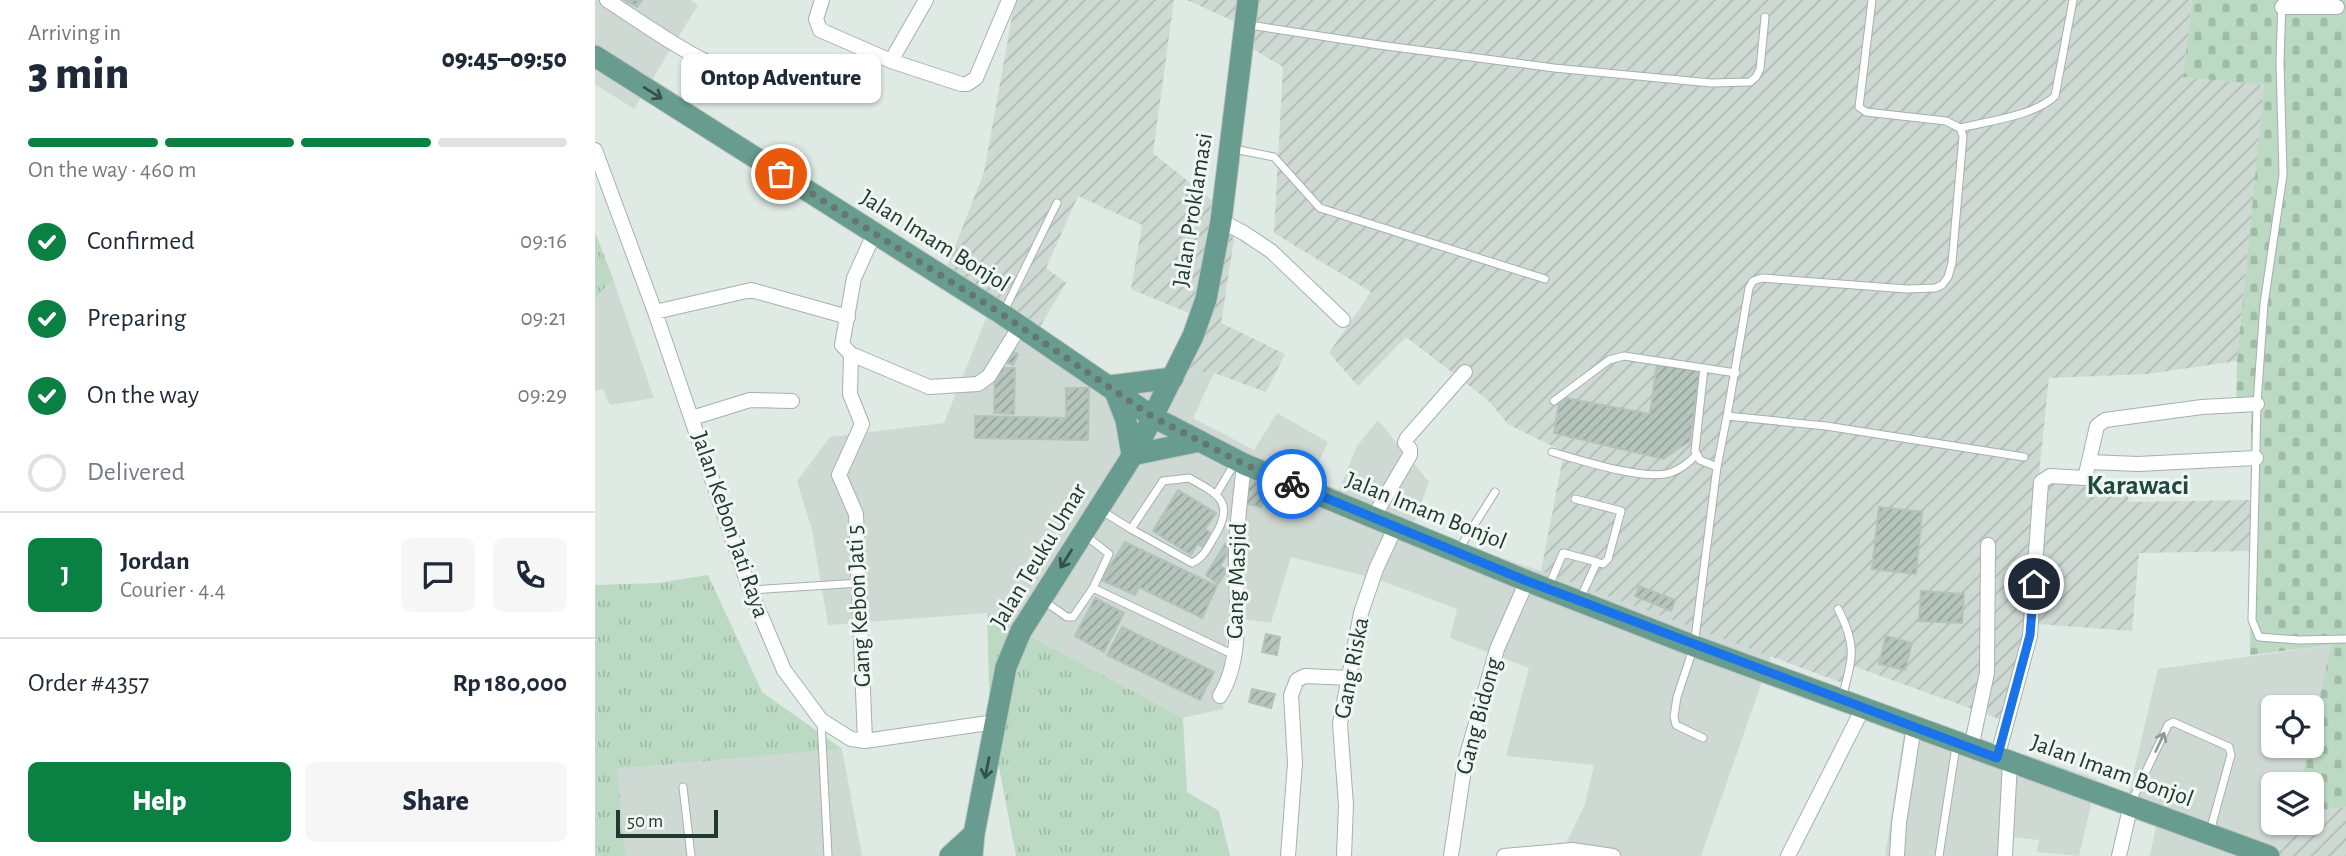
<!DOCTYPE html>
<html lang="en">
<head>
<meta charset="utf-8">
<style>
  :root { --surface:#fff; --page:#f6f6f7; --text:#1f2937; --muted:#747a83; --line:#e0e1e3; --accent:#0b8043 }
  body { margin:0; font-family:"Alegreya Sans",sans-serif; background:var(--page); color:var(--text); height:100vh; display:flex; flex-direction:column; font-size:26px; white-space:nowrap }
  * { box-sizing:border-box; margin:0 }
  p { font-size:23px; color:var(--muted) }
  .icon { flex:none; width:38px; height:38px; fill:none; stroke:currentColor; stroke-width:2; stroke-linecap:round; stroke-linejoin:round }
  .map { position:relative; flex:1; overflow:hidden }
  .details { display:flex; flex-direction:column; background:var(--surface); width:595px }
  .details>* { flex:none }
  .tools { position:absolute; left:1666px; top:695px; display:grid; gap:14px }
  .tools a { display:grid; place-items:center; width:63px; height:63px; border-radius:10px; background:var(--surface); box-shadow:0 2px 5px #0004; font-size:35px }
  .scale { position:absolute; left:21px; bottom:18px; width:102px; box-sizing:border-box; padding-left:7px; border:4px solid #223932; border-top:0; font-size:19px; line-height:24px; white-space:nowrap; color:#223932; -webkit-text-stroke:5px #f0f7f3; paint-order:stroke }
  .pin { position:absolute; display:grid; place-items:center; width:60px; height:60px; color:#fff; margin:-30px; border:4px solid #fff; border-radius:50%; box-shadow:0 2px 7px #0007 }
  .courier { position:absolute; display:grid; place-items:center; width:70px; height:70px; margin:-35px; border:5px solid #1a73e8; border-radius:50%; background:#fff; color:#222; box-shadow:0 2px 9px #0007 }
  .bubble { position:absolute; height:49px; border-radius:10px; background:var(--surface); box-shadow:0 2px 5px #0004; font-size:23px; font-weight:800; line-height:49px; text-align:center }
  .head em { font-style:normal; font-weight:800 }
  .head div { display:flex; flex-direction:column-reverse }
  .head { display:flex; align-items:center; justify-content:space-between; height:119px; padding:0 28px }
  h1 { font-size:46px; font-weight:800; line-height:52px }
  .bar { display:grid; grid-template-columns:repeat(4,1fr); gap:10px 7px; align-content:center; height:84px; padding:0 28px }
  .bar i { height:9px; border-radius:5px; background:var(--line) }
  .bar .selected { background:var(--accent) }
  .bar p { grid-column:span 4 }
  .line { display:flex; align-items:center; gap:18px; padding:0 28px; border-top:2px solid var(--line) }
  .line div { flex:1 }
  .round { display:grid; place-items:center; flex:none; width:74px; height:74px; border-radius:10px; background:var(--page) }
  ol { padding:0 28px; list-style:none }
  li { display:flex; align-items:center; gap:21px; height:77px }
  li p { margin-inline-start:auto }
  li .icon { padding:7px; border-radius:50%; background:var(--accent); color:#fff; stroke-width:4 }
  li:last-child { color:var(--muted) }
  li i { width:38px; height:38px; border:4px solid var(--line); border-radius:50% }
  .button { display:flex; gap:14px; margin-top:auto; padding:14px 28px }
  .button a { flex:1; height:80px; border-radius:10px; background:var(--accent); color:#fff; font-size:28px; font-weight:800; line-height:80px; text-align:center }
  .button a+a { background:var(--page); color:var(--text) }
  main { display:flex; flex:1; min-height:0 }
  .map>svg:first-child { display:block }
  .built { fill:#cfd9d4 }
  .industrial { fill:url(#industrial-furrows) }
  .grass { fill:url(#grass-tufts) }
  .cemetery { fill:url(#cemetery-stones) }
  .building { fill:url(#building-hatch); stroke:#b3c3bc; stroke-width:2 }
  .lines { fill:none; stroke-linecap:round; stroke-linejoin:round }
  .lane-casing { stroke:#a3b1ac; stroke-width:9 }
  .street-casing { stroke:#a3b1ac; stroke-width:16 }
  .primary-casing { stroke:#bdc4c2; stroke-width:23 }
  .lane { stroke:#fff; stroke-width:7 }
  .street { stroke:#fff; stroke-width:14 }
  .primary { stroke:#689c8e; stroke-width:21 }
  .oneway { stroke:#345249 }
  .oneway2 { stroke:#909c98 }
  .done { stroke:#647771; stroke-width:7; stroke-dasharray:0 12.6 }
  .route { stroke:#1a73e8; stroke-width:9 }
  .labels { text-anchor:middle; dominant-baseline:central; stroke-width:6; stroke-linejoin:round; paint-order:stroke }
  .street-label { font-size:24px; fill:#223932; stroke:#f0f7f3 }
  .quarter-label { font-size:28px; font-weight:bold; fill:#20493f; stroke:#f0f7f3 }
</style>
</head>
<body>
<main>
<section class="details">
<div class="head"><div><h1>3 min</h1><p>Arriving in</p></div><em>09:45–09:50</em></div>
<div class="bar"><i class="selected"></i><i class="selected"></i><i class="selected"></i><i></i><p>On the way · 460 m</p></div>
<ol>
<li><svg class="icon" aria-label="check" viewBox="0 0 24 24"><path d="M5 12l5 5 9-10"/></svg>Confirmed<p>09:16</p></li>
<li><svg class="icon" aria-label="check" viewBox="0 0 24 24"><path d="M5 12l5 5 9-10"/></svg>Preparing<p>09:21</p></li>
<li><svg class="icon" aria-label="check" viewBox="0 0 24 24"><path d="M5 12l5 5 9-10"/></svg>On the way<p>09:29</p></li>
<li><i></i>Delivered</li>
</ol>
<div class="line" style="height:126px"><b class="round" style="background:var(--accent);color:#fff">J</b><div><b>Jordan</b><p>Courier · 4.4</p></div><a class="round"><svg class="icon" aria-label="chat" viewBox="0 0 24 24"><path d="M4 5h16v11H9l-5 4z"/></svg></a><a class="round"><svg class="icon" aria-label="phone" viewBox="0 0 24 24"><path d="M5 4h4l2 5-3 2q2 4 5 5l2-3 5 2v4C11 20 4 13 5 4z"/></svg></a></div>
<div class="line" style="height:91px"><div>Order #4357</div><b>Rp 180,000</b></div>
<div class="button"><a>Help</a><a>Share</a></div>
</section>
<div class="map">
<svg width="1751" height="856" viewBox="0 0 1751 856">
  <defs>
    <pattern id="industrial-furrows" width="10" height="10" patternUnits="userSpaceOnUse" patternTransform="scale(1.75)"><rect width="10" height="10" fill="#cfd9d4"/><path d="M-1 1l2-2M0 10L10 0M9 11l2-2" fill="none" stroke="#b1bbb6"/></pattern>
    <pattern id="grass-tufts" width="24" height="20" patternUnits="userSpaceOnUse" patternTransform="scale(1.75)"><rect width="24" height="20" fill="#bbd9c3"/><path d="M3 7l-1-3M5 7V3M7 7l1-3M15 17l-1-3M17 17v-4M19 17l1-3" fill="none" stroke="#a0bba8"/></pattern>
    <pattern id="cemetery-stones" width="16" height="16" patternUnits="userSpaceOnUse" patternTransform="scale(1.75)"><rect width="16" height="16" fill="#bbd9c3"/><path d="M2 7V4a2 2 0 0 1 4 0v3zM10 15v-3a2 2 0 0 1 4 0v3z" fill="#a0bba8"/></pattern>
    <pattern id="building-hatch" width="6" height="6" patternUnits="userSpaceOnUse" patternTransform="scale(1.75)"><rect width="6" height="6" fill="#b6c4be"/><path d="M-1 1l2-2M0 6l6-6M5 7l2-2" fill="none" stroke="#94a09b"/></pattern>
  </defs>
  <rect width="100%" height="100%" fill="#e0eae5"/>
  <!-- built -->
  <path class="built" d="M 0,0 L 96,0 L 103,5 L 39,109 L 0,84 Z
    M 18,279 L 59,398 L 15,405 L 8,389 L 0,391 L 0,299 Z
    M 392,316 L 488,363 L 535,380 L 570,367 L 619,373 L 598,418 L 659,450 L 682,413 L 733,442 L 716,478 L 744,490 L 762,446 L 783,420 L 834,482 L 817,528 L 946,571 L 1176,656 L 1106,856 L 965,856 L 990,804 L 999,765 L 911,756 L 934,668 L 855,638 L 862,609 L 782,579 L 696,557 L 676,623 L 633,617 L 628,709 L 588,718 L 392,613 L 233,625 L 217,530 L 202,481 L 235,437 L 349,423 Z
    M 1737,645 L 1717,733 L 1717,707 L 1678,707 L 1678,746 L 1714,746 L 1705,784 L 1678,784 L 1678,822 L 1696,823 L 1689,850 L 1641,835 L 1634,856 L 1555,856 L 1561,826 L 1528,817 L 1563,669 Z
    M 1312,714 L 1502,779 L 1484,856 L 1442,852 L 1444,840 L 1408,836 L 1406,856 L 1290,856 Z
    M 247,749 L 267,856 L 31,856 L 22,769 Z"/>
  <!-- industrial -->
  <path class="industrial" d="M 420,0 L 579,0 L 558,153 L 625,207 L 639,240 L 626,323 L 690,354 L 671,392 L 619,373 L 570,367 L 601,316 L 536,289 L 547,225 L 483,196 L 451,268 L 471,283 L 440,335 L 392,316 L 344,288 L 389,172 Z
    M 592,0 L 1597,0 L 1588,77 L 1669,85 L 1642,361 L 1552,374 L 1454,378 L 1444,474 L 1535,482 L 1533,502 L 1656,500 L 1656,551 L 1544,553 L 1537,631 L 1443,624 L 1416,723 L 1258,666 L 1253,685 L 946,571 L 969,452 L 913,424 L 893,400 L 811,337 L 763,386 L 734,353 L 776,292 L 679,233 L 688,67 L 653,46 L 656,29 Z
    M 1751,807 L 1751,856 L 1634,856 L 1641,835 L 1688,850 L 1696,823 L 1717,822 L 1717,811 Z"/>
  <!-- grass -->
  <path class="grass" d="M 0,232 L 18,279 L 0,299 Z
    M 113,575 L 167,692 L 247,749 L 22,769 L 31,856 L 0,856 L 0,585 L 64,583 Z
    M 392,613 L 588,718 L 592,792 L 624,811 L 635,856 L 421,856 L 395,720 Z"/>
  <!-- cemetery -->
  <path class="cemetery" d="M 1597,0 L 1751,0 L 1751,807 L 1717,811 L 1717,784 L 1705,784 L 1714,746 L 1717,746 L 1717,733 L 1736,645 L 1655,655 L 1656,412 L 1641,413 L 1642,361 L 1669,85 L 1588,77 Z"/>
  <!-- building -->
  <path class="building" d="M 30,0 L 47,0 L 42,7 Z
    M 412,349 L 423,354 L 418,365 L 408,361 Z
    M 1062,364 L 1105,370 L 1095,441 L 1068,459 L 959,433 L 965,397 L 1055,414 Z
    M 400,368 L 420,368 L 419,414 L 399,413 Z
    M 471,388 L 494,388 L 493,440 L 380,438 L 380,416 L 471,418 Z
    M 654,479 L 672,483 L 666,507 L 648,503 Z
    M 583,490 L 621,513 L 610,529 L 616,533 L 608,547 L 602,544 L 596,555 L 558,531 Z
    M 1284,507 L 1327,512 L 1321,574 L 1277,569 Z
    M 530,542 L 622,586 L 607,618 L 544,587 L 540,595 L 506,580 Z
    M 630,544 L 636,548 L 625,566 L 632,570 L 623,584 L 611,575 Z
    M 1044,586 L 1080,600 L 1076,611 L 1040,596 Z
    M 1326,591 L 1369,594 L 1367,623 L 1324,621 Z
    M 500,598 L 529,613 L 509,652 L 480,636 Z
    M 527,627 L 619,672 L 605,700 L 512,655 Z
    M 671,634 L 685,637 L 682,655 L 667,652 Z
    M 1291,636 L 1317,643 L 1310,670 L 1284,664 Z
    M 657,689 L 680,694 L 676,708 L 654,702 Z"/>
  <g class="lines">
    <!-- lane casing -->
    <g class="lane-casing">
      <path id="lane" d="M 1687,0 L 1685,61 L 1688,175 L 1669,304 L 1662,404 L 1657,620 L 1664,637 L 1704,640 L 1751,639
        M 654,25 L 784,45 L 959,68 L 1116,83 L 1155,82 L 1161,77 L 1165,69 L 1170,17
        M 1365,128 C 1393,121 1439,116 1460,96 L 1478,0
        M 639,149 L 679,157 L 725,208 L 950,279
        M 409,311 L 462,203
        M 1109,368 L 1100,451 L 1105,460 L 1122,467
        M 959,401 L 1014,360 L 1029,356 L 1141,373
        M 1132,416 L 1154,288 L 1158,281 L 1167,278 L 1312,289 L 1340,288 L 1347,285 L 1353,277 L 1357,263 L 1368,136 L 1365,128 L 1351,121 L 1271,112 L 1264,107 L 1277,0
        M 957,452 C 985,460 1049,481 1075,473 C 1086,469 1093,464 1101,455
        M 594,478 C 625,495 641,503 618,539 C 612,549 608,558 597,563 L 536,529 L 568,481 Z
        M 622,493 L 641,461
        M 980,499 L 1026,511 L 1013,559 L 1008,564 L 1002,562
        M 507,511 L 536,529
        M 490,535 L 514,554 L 498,588
        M 864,549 L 900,492
        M 953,588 L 968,553 L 1002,562 L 985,599
        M 156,590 L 265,583
        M 449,601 L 472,617 L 478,617 L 498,588 L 639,655
        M 1243,609 C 1263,647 1257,659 1247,698
        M 226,721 L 233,856
        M 1108,738 L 1081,725 L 1079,717 L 1082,697 L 1099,646 L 1122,467 L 1132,416 L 1231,426 L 1429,457
        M 88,787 L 96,856
        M 1536,803 L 1573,725 L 1578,722 L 1634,747 L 1636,755 L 1615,831
        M 1344,856 L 1361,746"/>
    </g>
    <!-- street casing -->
    <g class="street-casing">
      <path id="street" d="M 12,0 C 65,34 119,78 184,82
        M 227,0 L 221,19 L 225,30 L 296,61 L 366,84 L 372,84 L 381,78 L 414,0
        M 1687,7 L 1742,7
        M 296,61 L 331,0
        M 0,150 L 60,312 L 155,590 L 189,670 L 226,720 L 256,739 L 270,741 L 400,722
        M 626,221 L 649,233 L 676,251 L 748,320
        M 279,234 L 259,278 L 247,345 L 256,354 L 334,387 L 383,384 L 394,376 L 425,326
        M 60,312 L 156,290 L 253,317
        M 256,354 L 255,394 L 267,424 L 244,475 L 261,514 L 270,741
        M 97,418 L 155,400 L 197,401
        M 1494,462 L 1543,464 L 1661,458
        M 778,518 L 815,455 L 815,449 L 810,443 L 812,438 L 870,372
        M 625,696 C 650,655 640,598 641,551 C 642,522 646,493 649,464
        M 1376,748 L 1392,673 L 1393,545
        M 1402,758 L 1435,636 L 1446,482 L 1455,476 L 1490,478 L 1502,426 L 1510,420 L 1607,407 L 1662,404
        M 693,856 L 700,763 L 696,695 L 702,680 L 710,676 L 755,678
        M 749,856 L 751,805 L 745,724 L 766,613 L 781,569 L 800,528
        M 856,856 L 870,762 L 902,649 L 932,581
        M 909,856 L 977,850 L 1018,856
        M 1193,856 L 1268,708
        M 1302,856 L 1304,823 L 1319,726
        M 1410,856 L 1415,762
        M 1524,856 L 1536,804"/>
    </g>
    <!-- primary casing -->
    <g class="primary-casing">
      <path id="primary" d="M 0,56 L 407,314 L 558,417 L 649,464 L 932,581 L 1099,646 L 1674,856
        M 515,386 L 578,378
        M 519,389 L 531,420 L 537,455 L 605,441
        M 355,856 L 379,834
        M 377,856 L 379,834 L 411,667 L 426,631 L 541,450 L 598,336 L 611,299 L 626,221 L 653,0"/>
    </g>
    <!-- lane -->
    <use href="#lane" class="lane"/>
    <!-- street -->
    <use href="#street" class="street"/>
    <!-- primary -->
    <use href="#primary" class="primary"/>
  </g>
  <!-- one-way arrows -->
  <defs><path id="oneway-shaft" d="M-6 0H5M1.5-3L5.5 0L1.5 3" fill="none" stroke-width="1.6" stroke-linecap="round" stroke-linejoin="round" transform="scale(1.75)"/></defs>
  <g class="oneway">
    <use href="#oneway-shaft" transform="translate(58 93) rotate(32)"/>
    <use href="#oneway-shaft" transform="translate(471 559) rotate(122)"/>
    <use href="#oneway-shaft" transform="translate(392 768) rotate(101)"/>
  </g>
  <use class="oneway2" href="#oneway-shaft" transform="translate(1565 742) rotate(-65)"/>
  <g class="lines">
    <!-- done -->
    <path class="done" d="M 186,174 L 407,314 L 558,417 L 649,464 L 697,484"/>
    <!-- route -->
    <path class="route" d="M 697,484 L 932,581 L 1402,758 L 1435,635 L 1439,584"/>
  </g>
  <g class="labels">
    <!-- street labels -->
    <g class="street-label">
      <text transform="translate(598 210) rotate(-81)">Jalan Proklamasi</text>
      <text transform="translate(340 241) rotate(32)">Jalan Imam Bonjol</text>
      <text transform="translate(831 511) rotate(22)">Jalan Imam Bonjol</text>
      <text transform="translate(135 525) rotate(71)">Jalan Kebon Jati Raya</text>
      <text transform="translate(444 556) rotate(-59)">Jalan Teuku Umar</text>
      <text transform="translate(642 581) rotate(-88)">Gang Masjid</text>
      <text transform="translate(264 606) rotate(-93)">Gang Kebon Jati 5</text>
      <text transform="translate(757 668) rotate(-79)">Gang Riska</text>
      <text transform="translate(884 716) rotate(-75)">Gang Bidong</text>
      <text transform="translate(1517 771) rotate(20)">Jalan Imam Bonjol</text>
    </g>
    <!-- quarter labels -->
    <g class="quarter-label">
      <text x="1543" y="486">Karawaci</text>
    </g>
  </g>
</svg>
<div class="tools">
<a><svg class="icon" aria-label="locate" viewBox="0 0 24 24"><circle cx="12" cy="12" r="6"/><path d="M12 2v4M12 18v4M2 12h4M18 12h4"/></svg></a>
<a><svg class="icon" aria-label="layers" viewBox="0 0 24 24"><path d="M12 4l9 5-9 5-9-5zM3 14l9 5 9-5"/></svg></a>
</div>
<div class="scale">50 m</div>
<div class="pin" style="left:186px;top:174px;background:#ea580c"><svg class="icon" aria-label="bag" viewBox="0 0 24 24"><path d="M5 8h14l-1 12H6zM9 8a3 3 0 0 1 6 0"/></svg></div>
<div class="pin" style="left:1439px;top:584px;background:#1f2937"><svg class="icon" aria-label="home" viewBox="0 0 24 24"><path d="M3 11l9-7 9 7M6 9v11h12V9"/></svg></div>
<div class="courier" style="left:697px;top:484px"><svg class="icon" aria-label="bike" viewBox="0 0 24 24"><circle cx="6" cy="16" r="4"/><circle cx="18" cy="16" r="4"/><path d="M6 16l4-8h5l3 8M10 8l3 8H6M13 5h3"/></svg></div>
<div class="bubble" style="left:86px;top:54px;width:200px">Ontop Adventure</div>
</div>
</main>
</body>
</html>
